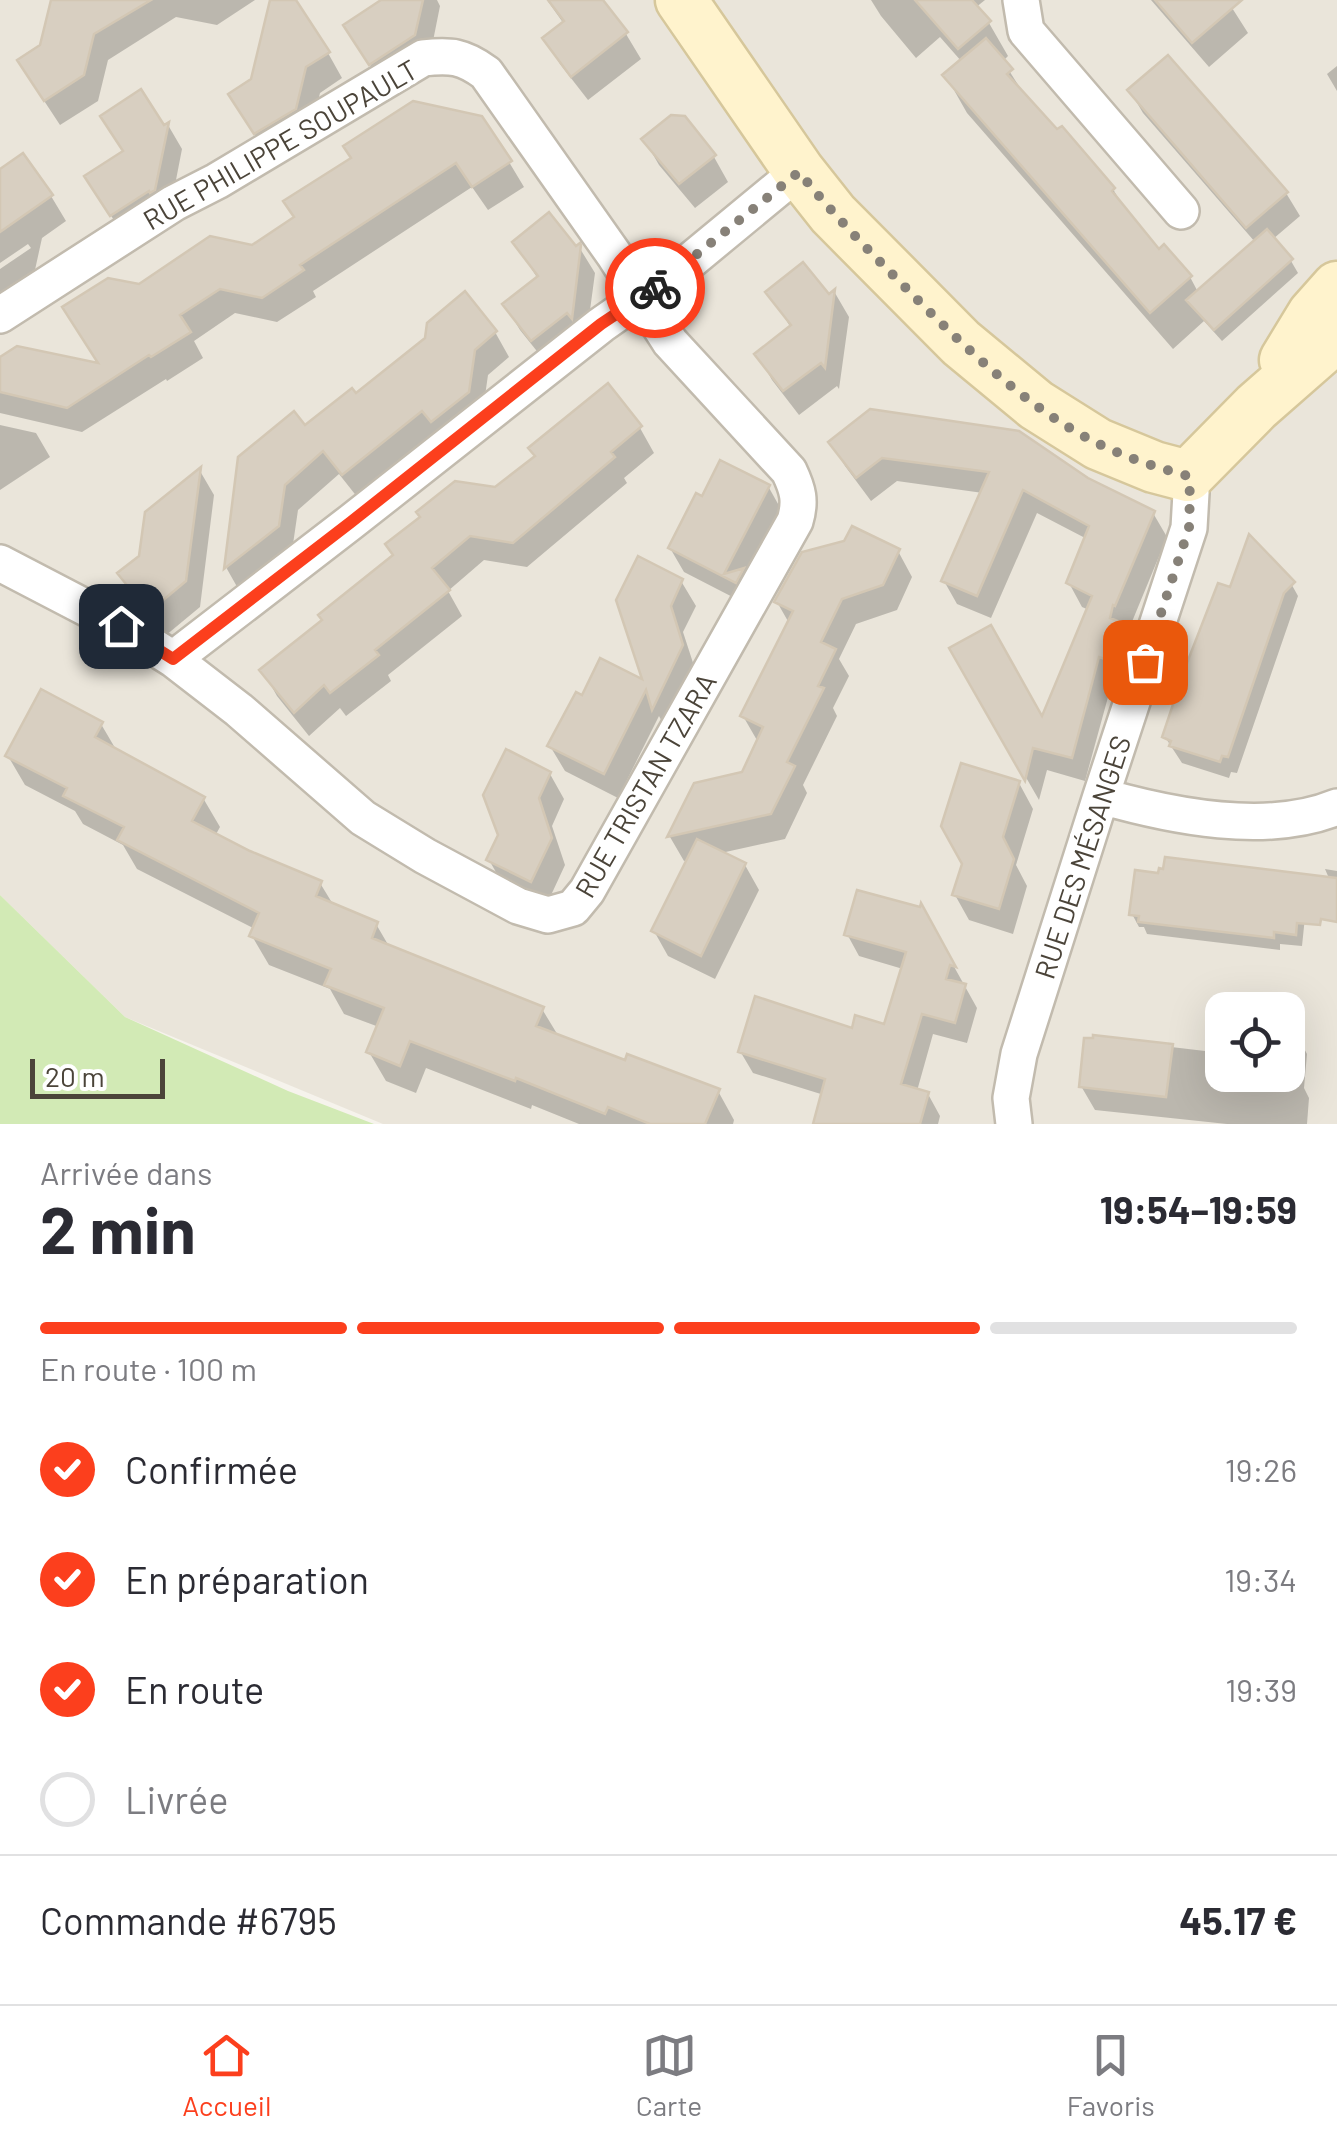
<!DOCTYPE html>
<html lang="fr">
<head>
<meta charset="utf-8">
<style>
  :root { --surface:#fff; --page:#f7f7f7; --text:#2b2b33; --muted:#7c7c81; --line:#e1e1e2; --accent:#fc3f1d }
  body { margin:0; font-family:Barlow,sans-serif; background:var(--page); color:var(--text); height:100vh; display:flex; flex-direction:column; font-size:38px; white-space:nowrap }
  * { box-sizing:border-box; margin:0 }
  p { font-size:32px; color:var(--muted) }
  .icon { flex:none; width:55px; height:55px; fill:none; stroke:currentColor; stroke-width:2; stroke-linecap:round; stroke-linejoin:round }
  .map { position:relative; height:1124px; overflow:hidden }
  .sheet { display:flex; flex-direction:column; background:var(--surface); flex:1 }
  .sheet>* { flex:none }
  .tools { position:absolute; left:1205px; top:992px; display:grid; gap:20px }
  .tools a { display:grid; place-items:center; width:100px; height:100px; border-radius:20px; background:var(--surface); box-shadow:0 10px 40px #0002; font-size:50px }
  .scale { position:absolute; left:30px; bottom:25px; width:135px; box-sizing:border-box; padding-left:10px; border:5px solid #4b4439; border-top:0; font-size:28px; line-height:35px; white-space:nowrap; color:#4b4439; -webkit-text-stroke:8px #fff; paint-order:stroke }
  .pin { position:absolute; display:grid; place-items:center; width:85px; height:85px; color:#fff; margin:-42px; border-radius:20px; box-shadow:0 5px 15px #0006 }
  .courier { position:absolute; display:grid; place-items:center; width:100px; height:100px; margin:-50px; border:8px solid #fc3f1d; border-radius:50%; background:#fff; color:#222; box-shadow:0 2px 12px #0007 }
  .head em { font-style:normal; font-weight:700 }
  .head div { display:flex; flex-direction:column-reverse }
  .head { display:flex; align-items:center; justify-content:space-between; height:170px; padding:0 40px }
  h1 { font-size:65px; font-weight:700; line-height:75px }
  .bar { display:grid; grid-template-columns:repeat(4,1fr); gap:15px 10px; align-content:center; height:120px; padding:0 40px }
  .bar i { height:12px; border-radius:8px; background:var(--line) }
  .bar .active { background:var(--accent) }
  .bar p { grid-column:span 4 }
  .line { display:flex; align-items:center; gap:25px; padding:0 40px; border-top:2px solid var(--line) }
  .line div { flex:1 }
  ol { padding:0 40px; list-style:none }
  li { display:flex; align-items:center; gap:30px; height:110px }
  li p { margin-inline-start:auto }
  li .icon { padding:10px; border-radius:50%; background:var(--accent); color:#fff; stroke-width:4 }
  li:last-child { color:var(--muted) }
  li i { width:55px; height:55px; border:5px solid var(--line); border-radius:50% }
  .tab-bar { display:flex; justify-content:space-around; align-items:center; height:140px; border-top:2px solid var(--line); background:var(--surface); font-size:28px; color:var(--muted) }
  .tab-bar a { display:grid; justify-items:center; gap:5px }
  .tab-bar .active { color:var(--accent) }
  .map>svg:first-child { display:block }
  .residential { fill:#eae5da; fill-rule:evenodd }
  .green { fill:#d2eab5 }
  .shadow { fill:#0003 }
  .building { fill:#d8cfc1; stroke:#d3c7b4; stroke-width:2.5 }
  .lines { fill:none; stroke-linecap:round; stroke-linejoin:round }
  .street-casing { stroke:#c2bbae; stroke-width:40 }
  .secondary-casing { stroke:#d6c79b; stroke-width:55 }
  .street { stroke:#fff; stroke-width:35 }
  .secondary { stroke:#fff3cd; stroke-width:50 }
  .done { stroke:#878178; stroke-width:10; stroke-dasharray:0 18 }
  .route { stroke:#fc3f1d; stroke-width:12 }
  .labels { text-anchor:middle; dominant-baseline:central; stroke-width:8; stroke-linejoin:round; paint-order:stroke }
  .street-label { font-size:28px; fill:#4b4439; stroke:#fff }
</style>
</head>
<body>
<div class="map">
<svg width="1337" height="1124" viewBox="0 0 1337 1124">
  <rect width="100%" height="100%" fill="#f6f3ec"/>
  <!-- residential -->
  <path class="residential" d="M 0,0 L 1337,0 L 1337,1124 L 383,1124 L 125,1017 L 0,895 ZM 1222,1010 L 1288,1010 L 1288,1075 L 1222,1075 Z"/>
  <!-- green -->
  <path class="green" d="M 0,895 L 125,1017 L 288,1091 L 374,1124 L 0,1124 Z"/>
  <!-- shadow -->
  <path class="shadow" d="M 61,0 L 255,0 L 217,25 L 176,17 L 108,60 L 98,101 L 60,125 L 35,87 L 43,47 Z
    M 384,0 L 437,0 L 440,6 L 429,61 L 386,89 L 361,51 Z
    M 547,0 L 600,0 L 626,34 L 641,59 L 588,100 L 560,64 L 545,38 L 564,24 Z
    M 871,0 L 985,0 L 975,8 L 989,23 L 1008,56 L 1003,61 L 1027,99 L 1113,189 L 1128,215 L 1159,252 L 1190,277 L 1198,292 L 1255,242 L 1143,113 L 1130,91 L 1286,193 L 1300,216 L 1273,239 L 1291,261 L 1298,273 L 1222,341 L 1204,321 L 1173,349 L 967,113 L 946,76 L 962,62 L 940,37 L 916,58 L 881,16 Z
    M 1151,0 L 1227,0 L 1248,33 L 1209,67 Z
    M 328,53 L 342,78 L 320,93 L 309,135 L 270,158 L 231,95 Z
    M 1337,66 L 1337,91 L 1327,74 Z
    M 168,125 L 182,149 L 169,216 L 127,240 L 102,202 Z
    M 644,139 L 714,157 L 728,182 L 695,208 L 659,165 Z
    M 353,159 L 509,162 L 524,187 L 488,210 L 472,187 L 313,291 L 316,297 L 277,322 L 235,313 L 194,341 L 203,358 L 167,381 L 166,379 L 82,432 L 0,413 L 0,360 L 101,366 L 139,287 L 252,248 L 296,218 Z
    M 0,172 L 51,196 L 66,221 L 42,238 L 33,279 L 0,301 L 0,269 L 31,248 L 28,244 L 0,263 Z
    M 515,243 L 576,249 L 579,247 L 595,273 L 586,340 L 548,365 L 520,330 L 505,305 L 538,279 Z
    M 769,292 L 828,298 L 835,293 L 849,317 L 839,389 L 837,386 L 799,415 L 772,380 L 758,355 L 791,328 Z
    M 495,332 L 509,357 L 488,375 L 482,417 L 358,498 L 339,474 L 298,510 L 292,551 L 240,592 L 227,569 L 240,458 L 305,429 L 356,396 Z
    M 0,425 L 36,433 L 50,457 L 0,490 Z
    M 640,428 L 654,453 L 624,478 L 627,483 L 527,567 L 484,560 L 448,591 L 462,616 L 388,675 L 391,681 L 346,716 L 340,708 L 309,736 L 277,696 L 263,671 L 496,490 Z
    M 831,442 L 1087,480 L 1153,513 L 1167,537 L 1129,629 L 1126,628 L 1124,635 L 1132,648 L 1119,682 L 1113,679 L 1085,781 L 1047,770 L 1039,800 L 952,649 L 1043,721 L 1089,610 L 1082,607 L 1069,583 L 1087,539 L 1037,513 L 991,618 L 957,604 L 944,581 L 983,493 L 897,481 L 871,501 L 845,466 Z
    M 200,471 L 214,495 L 200,607 L 165,636 L 135,599 L 121,574 L 142,557 Z
    M 768,486 L 782,511 L 750,606 L 684,572 L 670,548 L 703,500 Z
    M 898,551 L 912,577 L 897,610 L 856,624 L 839,659 L 849,676 L 833,708 L 837,716 L 803,785 L 807,793 L 785,839 L 721,853 L 745,865 L 759,890 L 715,979 L 668,956 L 654,931 L 689,860 L 684,861 L 670,837 L 696,785 L 744,774 L 758,742 L 743,716 L 789,623 L 777,602 Z
    M 1288,578 L 1298,596 L 1237,773 L 1231,772 L 1229,778 L 1182,763 L 1165,737 L 1232,590 Z
    M 681,581 L 696,606 L 683,632 L 696,672 L 667,731 L 659,716 L 618,798 L 565,771 L 550,746 L 583,698 L 646,684 L 619,600 Z
    M 101,724 L 118,753 L 203,798 L 220,827 L 215,836 L 320,883 L 334,906 L 376,924 L 390,948 L 542,1009 L 559,1037 L 626,1063 L 718,1091 L 734,1120 L 733,1124 L 579,1124 L 532,1105 L 531,1109 L 426,1068 L 416,1093 L 386,1081 L 369,1052 L 379,1027 L 344,1014 L 330,989 L 269,965 L 252,936 L 255,929 L 137,869 L 123,845 L 83,824 L 75,811 L 25,785 L 8,756 Z
    M 550,774 L 564,799 L 552,826 L 565,865 L 546,906 L 504,886 L 489,860 Z
    M 1019,783 L 1033,809 L 1016,865 L 1027,886 L 1013,934 L 969,920 L 955,895 Z
    M 1325,869 L 1337,871 L 1337,897 Z
    M 1165,871 L 1308,888 L 1302,946 L 1280,944 L 1280,950 L 1147,934 L 1144,927 L 1139,927 L 1132,914 Z
    M 922,909 L 977,1008 L 967,1043 L 933,1034 L 917,1091 L 928,1094 L 940,1116 L 938,1124 L 815,1124 L 824,1095 L 753,1073 L 740,1051 L 885,1027 L 903,969 L 859,956 L 847,934 Z
    M 1288,1030 L 1294,1030 L 1307,1054 L 1304,1088 L 1309,1098 L 1307,1124 L 1227,1124 L 1095,1110 L 1081,1086 L 1095,1038 L 1222,1053 L 1222,1075 L 1288,1075 Z"/>
  <!-- building -->
  <path class="building" d="M 51,0 L 151,0 L 94,34 L 84,75 L 44,101 L 17,60 L 40,45 Z
    M 270,0 L 296,0 L 330,52 L 306,67 L 296,109 L 254,134 L 228,94 L 251,79 Z
    M 381,0 L 423,0 L 415,35 L 369,65 L 343,25 Z
    M 548,0 L 603,0 L 628,32 L 571,77 L 542,38 L 564,21 Z
    M 915,0 L 972,0 L 991,21 L 958,49 Z
    M 1155,0 L 1242,0 L 1192,43 Z
    M 986,38 L 1013,69 L 1007,74 L 1057,129 L 1062,126 L 1115,188 L 1112,191 L 1159,249 L 1164,244 L 1192,276 L 1150,313 L 942,75 Z
    M 1168,55 L 1288,192 L 1246,228 L 1127,90 Z
    M 141,89 L 164,125 L 169,122 L 155,190 L 150,193 L 149,191 L 110,216 L 84,176 L 123,151 L 100,116 Z
    M 413,101 L 482,116 L 512,161 L 472,187 L 456,163 L 300,265 L 304,270 L 262,298 L 220,289 L 180,315 L 191,332 L 151,357 L 149,355 L 67,408 L 0,392 L 0,357 L 17,346 L 98,363 L 62,307 L 108,278 L 139,284 L 210,236 L 252,245 L 294,217 L 283,201 L 351,158 L 343,146 Z
    M 671,115 L 685,116 L 716,155 L 679,184 L 641,139 Z
    M 23,153 L 53,195 L 0,232 L 0,169 Z
    M 549,212 L 576,246 L 580,243 L 581,245 L 572,319 L 567,313 L 531,341 L 502,304 L 538,276 L 512,242 Z
    M 1267,229 L 1293,259 L 1214,330 L 1186,300 Z
    M 803,262 L 829,294 L 835,289 L 825,368 L 821,363 L 783,391 L 754,354 L 791,325 L 765,292 Z
    M 465,291 L 497,331 L 475,350 L 469,392 L 431,422 L 422,411 L 342,475 L 323,451 L 285,485 L 279,526 L 224,569 L 238,457 L 294,411 L 305,425 L 352,388 L 356,393 L 425,338 L 427,323 Z
    M 608,383 L 642,426 L 611,452 L 615,457 L 513,543 L 470,536 L 432,568 L 450,590 L 375,650 L 379,655 L 330,693 L 324,685 L 294,713 L 259,670 L 322,620 L 318,615 L 393,555 L 385,544 L 420,517 L 416,512 L 455,481 L 495,487 L 535,456 L 528,448 Z
    M 870,409 L 1019,431 L 1088,478 L 1155,511 L 1115,606 L 1113,605 L 1110,618 L 1120,622 L 1105,659 L 1099,657 L 1072,758 L 1033,748 L 1025,781 L 949,648 L 991,625 L 1042,716 L 1092,596 L 1066,583 L 1089,526 L 1023,490 L 977,596 L 941,581 L 989,472 L 882,458 L 856,478 L 828,442 Z
    M 720,460 L 770,485 L 724,574 L 744,568 L 736,583 L 668,548 L 696,493 L 702,496 Z
    M 201,467 L 186,581 L 149,612 L 117,573 L 139,556 L 145,512 Z
    M 852,526 L 900,549 L 883,585 L 842,599 L 821,642 L 836,649 L 818,686 L 824,688 L 787,762 L 795,766 L 771,814 L 667,837 L 694,783 L 742,772 L 763,727 L 740,716 L 793,611 L 774,602 L 802,552 L 844,541 Z
    M 1249,534 L 1295,582 L 1284,593 L 1228,757 L 1222,756 L 1220,762 L 1169,746 L 1171,741 L 1162,737 L 1187,663 L 1218,583 L 1230,587 Z
    M 638,556 L 683,579 L 671,606 L 683,645 L 652,710 L 646,690 L 604,774 L 547,746 L 576,692 L 582,695 L 600,658 L 642,679 L 616,600 Z
    M 41,689 L 103,722 L 95,737 L 205,797 L 192,821 L 250,851 L 322,881 L 316,896 L 378,922 L 372,938 L 544,1007 L 536,1026 L 625,1060 L 627,1054 L 720,1089 L 705,1124 L 650,1124 L 608,1107 L 605,1114 L 516,1078 L 515,1081 L 410,1041 L 400,1066 L 366,1052 L 384,1008 L 324,985 L 331,969 L 249,936 L 259,913 L 117,840 L 124,827 L 63,796 L 67,788 L 5,756 Z
    M 506,749 L 551,772 L 539,798 L 552,838 L 531,882 L 486,860 L 498,835 L 483,795 Z
    M 961,763 L 1020,781 L 1003,837 L 1014,859 L 999,909 L 952,895 L 962,864 L 941,826 Z
    M 697,839 L 746,863 L 701,956 L 651,931 Z
    M 1165,857 L 1337,878 L 1337,922 L 1321,919 L 1320,925 L 1297,923 L 1296,935 L 1274,932 L 1274,938 L 1138,922 L 1139,916 L 1129,915 L 1135,870 L 1158,873 L 1159,868 L 1163,869 Z
    M 857,890 L 920,907 L 921,903 L 956,967 L 950,965 L 946,979 L 966,984 L 955,1023 L 922,1014 L 901,1084 L 929,1092 L 920,1124 L 813,1124 L 825,1079 L 738,1052 L 755,996 L 852,1028 L 855,1015 L 884,1024 L 906,952 L 844,935 Z
    M 1093,1035 L 1173,1044 L 1166,1097 L 1079,1087 L 1084,1038 L 1093,1038 Z"/>
  <g class="lines">
    <!-- street casing -->
    <g class="street-casing">
      <path id="street" d="M 1021,0 L 1026,31 L 1181,211
        M 0,315 L 174,203 L 217,181 L 423,58 C 451,55 463,56 486,73 L 615,256 L 670,342 L 789,471 C 798,490 801,501 795,521 L 587,891 L 573,908 L 548,915 L 518,906 L 425,856 L 363,818 L 239,710 L 173,659 L 121,626 L 0,563
        M 173,659 L 351,522 L 601,325 L 678,271 L 799,171
        M 1101,796 C 1171,816 1267,836 1337,807
        M 1014,1124 L 1011,1098 L 1019,1054 L 1101,796 L 1189,528 L 1191,493 L 1188,476"/>
    </g>
    <!-- secondary casing -->
    <g class="secondary-casing">
      <path id="secondary" d="M 681,0 L 799,171 L 833,214 L 961,343 L 1036,405 L 1098,444 L 1154,467 L 1188,476 L 1256,407 L 1337,336
        M 1285,360 L 1313,314 L 1337,287"/>
    </g>
    <!-- street -->
    <use href="#street" class="street"/>
    <!-- secondary -->
    <use href="#secondary" class="secondary"/>
  </g>
  <g class="lines">
    <!-- done -->
    <path class="done" d="M 655,288 L 799,172 C 832,213 866,248 903,285 C 959,342 1028,410 1101,445 C 1128,458 1158,468 1188,476 L 1190,494 L 1189,528 L 1145,662"/>
    <!-- route -->
    <path class="route" d="M 121,626 L 173,659 L 351,522 L 601,324 L 655,288"/>
  </g>
  <g class="labels">
    <!-- street labels -->
    <g class="street-label">
      <text transform="translate(280 144) rotate(-30)">RUE PHILIPPE SOUPAULT</text>
      <text transform="translate(645 785) rotate(-60)">RUE TRISTAN TZARA</text>
      <text transform="translate(1082 857) rotate(-72)">RUE DES MÉSANGES</text>
    </g>
  </g>
</svg>
<div class="tools">
<a><svg class="icon" aria-label="locate" viewBox="0 0 24 24"><circle cx="12" cy="12" r="6"/><path d="M12 2v4M12 18v4M2 12h4M18 12h4"/></svg></a>
</div>
<div class="scale">20 m</div>
<div class="pin" style="left:1145px;top:662px;background:#ea580c"><svg class="icon" aria-label="bag" viewBox="0 0 24 24"><path d="M5 8h14l-1 12H6zM9 8a3 3 0 0 1 6 0"/></svg></div>
<div class="pin" style="left:121px;top:626px;background:#1f2937"><svg class="icon" aria-label="home" viewBox="0 0 24 24"><path d="M3 11l9-7 9 7M6 9v11h12V9"/></svg></div>
<div class="courier" style="left:655px;top:288px"><svg class="icon" aria-label="bike" viewBox="0 0 24 24"><circle cx="6" cy="16" r="4"/><circle cx="18" cy="16" r="4"/><path d="M6 16l4-8h5l3 8M10 8l3 8H6M13 5h3"/></svg></div>
</div>
<section class="sheet">
<div class="head"><div><h1>2 min</h1><p>Arrivée dans</p></div><em>19:54–19:59</em></div>
<div class="bar"><i class="active"></i><i class="active"></i><i class="active"></i><i></i><p>En route · 100 m</p></div>
<ol>
<li><svg class="icon" aria-label="check" viewBox="0 0 24 24"><path d="M5 12l5 5 9-10"/></svg>Confirmée<p>19:26</p></li>
<li><svg class="icon" aria-label="check" viewBox="0 0 24 24"><path d="M5 12l5 5 9-10"/></svg>En préparation<p>19:34</p></li>
<li><svg class="icon" aria-label="check" viewBox="0 0 24 24"><path d="M5 12l5 5 9-10"/></svg>En route<p>19:39</p></li>
<li><i></i>Livrée</li>
</ol>
<div class="line" style="height:130px"><div>Commande #6795</div><b>45.17 €</b></div>
</section>
<nav class="tab-bar">
<a class="active"><svg class="icon" aria-label="home" viewBox="0 0 24 24"><path d="M3 11l9-7 9 7M6 9v11h12V9"/></svg>Accueil</a>
<a><svg class="icon" aria-label="map" viewBox="0 0 24 24"><path d="M3 6l6-2 6 2 6-2v14l-6 2-6-2-6 2zM9 4v14M15 6v14"/></svg>Carte</a>
<a><svg class="icon" aria-label="saved" viewBox="0 0 24 24"><path d="M7 4h10v16l-5-4-5 4z"/></svg>Favoris</a>
</nav>
</body>
</html>
